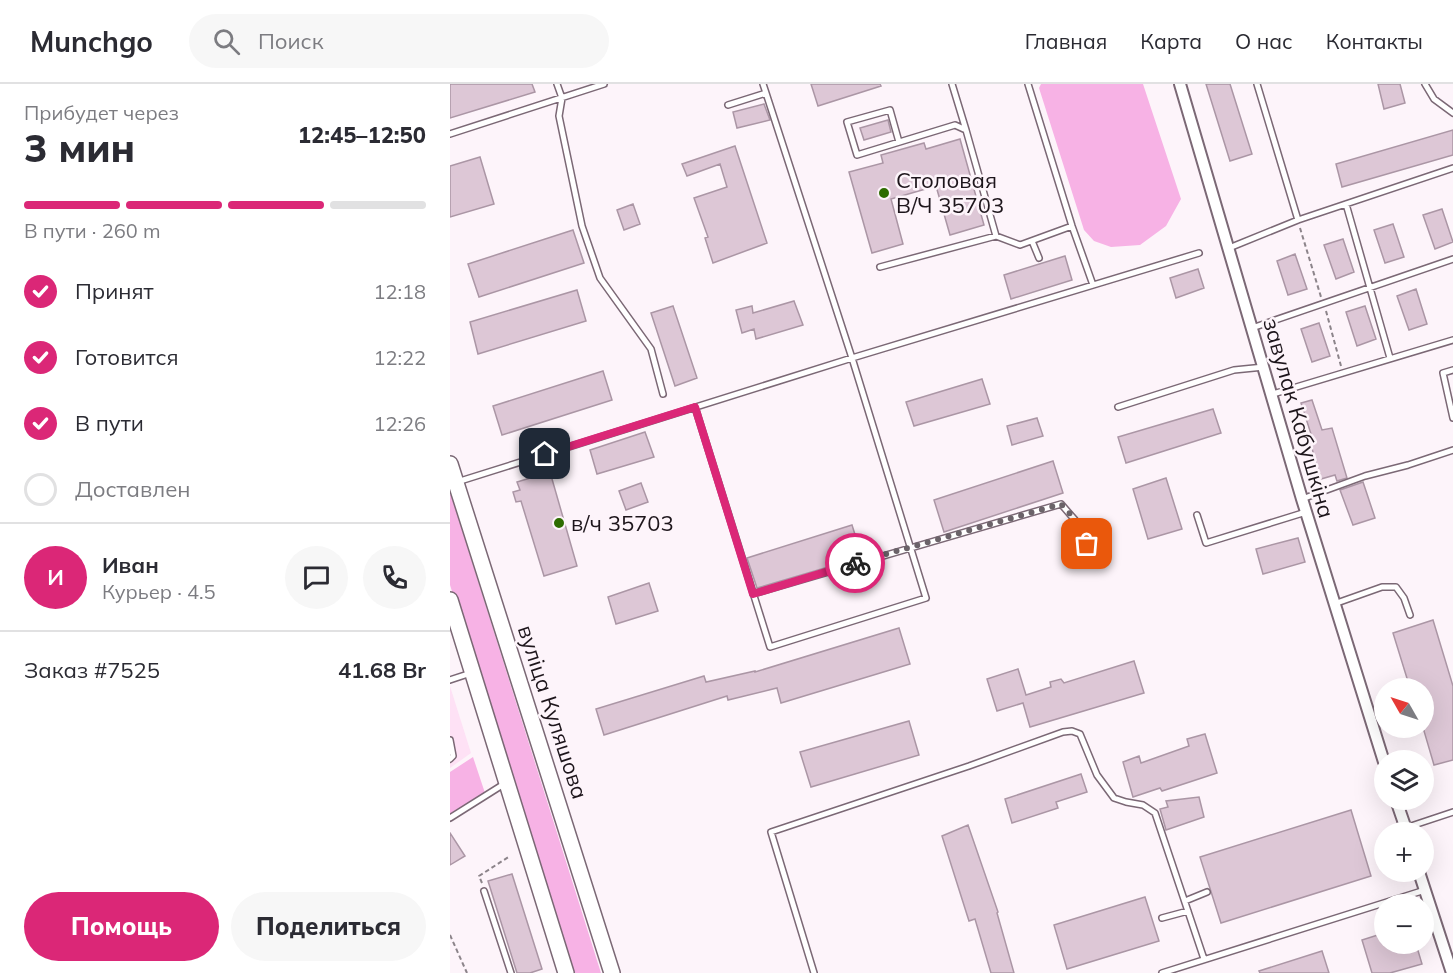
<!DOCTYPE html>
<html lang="ru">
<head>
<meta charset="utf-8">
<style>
  :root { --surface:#fff; --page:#f7f7f7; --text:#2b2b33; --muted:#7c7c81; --line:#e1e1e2; --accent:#db2777 }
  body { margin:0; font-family:Mulish,sans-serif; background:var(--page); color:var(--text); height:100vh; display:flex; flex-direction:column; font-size:22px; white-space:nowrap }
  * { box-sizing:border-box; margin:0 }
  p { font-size:20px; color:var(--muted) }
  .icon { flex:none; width:33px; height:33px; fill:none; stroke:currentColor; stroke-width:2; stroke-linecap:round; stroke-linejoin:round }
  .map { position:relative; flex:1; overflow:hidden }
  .details { display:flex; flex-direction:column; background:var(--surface); width:450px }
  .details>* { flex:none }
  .needle { width:39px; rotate:309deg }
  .fabs { position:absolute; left:924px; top:594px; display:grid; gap:12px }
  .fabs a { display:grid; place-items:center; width:60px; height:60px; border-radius:50%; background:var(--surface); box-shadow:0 6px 24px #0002; font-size:30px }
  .pin { position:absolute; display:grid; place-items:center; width:51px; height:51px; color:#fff; margin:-26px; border-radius:12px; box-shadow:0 3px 9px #0006 }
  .courier { position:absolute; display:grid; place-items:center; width:60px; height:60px; margin:-30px; border:4px solid #db2777; border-radius:50%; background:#fff; color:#222; box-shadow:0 2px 8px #0007 }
  .head em { font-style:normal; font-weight:800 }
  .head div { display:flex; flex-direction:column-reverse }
  .head { display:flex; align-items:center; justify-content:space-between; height:102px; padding:0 24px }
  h1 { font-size:39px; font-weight:800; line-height:45px }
  .bar { display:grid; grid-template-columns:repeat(4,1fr); gap:9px 6px; align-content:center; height:72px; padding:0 24px }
  .bar i { height:8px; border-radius:4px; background:var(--line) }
  .bar .selected { background:var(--accent) }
  .bar p { grid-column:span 4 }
  .line { display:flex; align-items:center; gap:15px; padding:0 24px; border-top:2px solid var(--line) }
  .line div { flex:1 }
  .round { display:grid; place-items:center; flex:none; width:63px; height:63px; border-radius:32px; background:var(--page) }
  ol { padding:0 24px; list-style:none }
  li { display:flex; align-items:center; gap:18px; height:66px }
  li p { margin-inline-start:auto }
  li .icon { padding:6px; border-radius:50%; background:var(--accent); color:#fff; stroke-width:4 }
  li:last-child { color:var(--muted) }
  li i { width:33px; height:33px; border:3px solid var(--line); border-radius:50% }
  .primary-button { display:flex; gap:12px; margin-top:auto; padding:12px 24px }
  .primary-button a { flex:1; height:69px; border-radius:36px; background:var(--accent); color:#fff; font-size:24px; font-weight:800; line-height:69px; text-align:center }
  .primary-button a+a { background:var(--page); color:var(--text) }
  header { display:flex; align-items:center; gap:36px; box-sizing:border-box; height:84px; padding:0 30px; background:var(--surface); border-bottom:2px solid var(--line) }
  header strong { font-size:28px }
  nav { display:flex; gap:33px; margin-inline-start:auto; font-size:21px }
  .search { width:420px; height:54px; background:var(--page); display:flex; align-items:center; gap:15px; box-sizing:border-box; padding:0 21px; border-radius:33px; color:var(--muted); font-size:22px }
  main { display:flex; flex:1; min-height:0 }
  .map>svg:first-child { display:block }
  .built { fill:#fee1f5 }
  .green { fill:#f7b2e5 }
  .building { fill:#ddc7d6; stroke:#ab96a5; stroke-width:1.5 }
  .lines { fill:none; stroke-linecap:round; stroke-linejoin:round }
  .lane-casing { stroke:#7b6875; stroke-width:8 }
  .street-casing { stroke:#7b6875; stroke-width:14 }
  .secondary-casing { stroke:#7b6875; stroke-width:18 }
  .path { stroke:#8c848a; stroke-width:2; stroke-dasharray:4.5 3; stroke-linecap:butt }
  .lane { stroke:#fff; stroke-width:5 }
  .street { stroke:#fff; stroke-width:10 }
  .secondary { stroke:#fff; stroke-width:15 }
  .done { stroke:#6b6369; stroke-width:6; stroke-dasharray:0 10.8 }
  .route { stroke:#db2777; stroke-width:8 }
  .poi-dot { fill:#2d6c00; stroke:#fdf4fa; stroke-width:2 }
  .labels { text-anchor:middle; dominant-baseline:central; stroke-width:5; stroke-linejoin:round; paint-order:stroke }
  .poi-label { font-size:22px; fill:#1d151b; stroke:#fdf4fa; text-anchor:start }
  .street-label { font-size:22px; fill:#1d151b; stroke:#fdf4fa }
</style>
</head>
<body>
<header>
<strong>Munchgo</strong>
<div class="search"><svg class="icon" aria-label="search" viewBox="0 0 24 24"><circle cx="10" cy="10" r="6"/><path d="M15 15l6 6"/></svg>Поиск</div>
<nav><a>Главная</a><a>Карта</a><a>О нас</a><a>Контакты</a></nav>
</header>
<main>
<section class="details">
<div class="head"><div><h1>3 мин</h1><p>Прибудет через</p></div><em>12:45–12:50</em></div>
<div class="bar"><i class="selected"></i><i class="selected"></i><i class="selected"></i><i></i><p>В пути · 260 m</p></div>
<ol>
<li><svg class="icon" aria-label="check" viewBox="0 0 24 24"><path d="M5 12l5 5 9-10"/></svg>Принят<p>12:18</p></li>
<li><svg class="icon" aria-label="check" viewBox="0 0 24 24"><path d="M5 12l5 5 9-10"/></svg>Готовится<p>12:22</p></li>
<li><svg class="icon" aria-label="check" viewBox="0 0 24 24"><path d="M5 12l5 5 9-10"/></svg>В пути<p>12:26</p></li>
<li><i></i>Доставлен</li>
</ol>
<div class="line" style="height:108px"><b class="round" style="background:var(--accent);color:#fff">И</b><div><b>Иван</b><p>Курьер · 4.5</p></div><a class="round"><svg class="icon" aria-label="chat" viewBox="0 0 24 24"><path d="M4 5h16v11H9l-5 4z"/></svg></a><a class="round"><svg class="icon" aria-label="phone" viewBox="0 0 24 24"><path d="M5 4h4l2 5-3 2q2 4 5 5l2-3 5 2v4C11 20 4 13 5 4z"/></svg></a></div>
<div class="line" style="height:78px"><div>Заказ #7525</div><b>41.68 Br</b></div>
<div class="primary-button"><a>Помощь</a><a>Поделиться</a></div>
</section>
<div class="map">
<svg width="1003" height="889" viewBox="0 0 1003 889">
  <rect width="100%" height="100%" fill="#fdf4fa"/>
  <!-- built -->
  <path class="built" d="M 0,602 L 21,669 L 0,684 Z"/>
  <!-- green -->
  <path class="green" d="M 591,0 L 693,0 L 731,115 L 716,142 L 690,161 L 661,163 L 644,157 L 634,146 L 589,4 Z
    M 0,411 L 1,411 L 151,889 L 123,889 L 0,501 Z
    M 23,673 L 35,709 L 0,730 L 0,688 Z"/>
  <!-- building -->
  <path class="building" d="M 0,0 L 82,0 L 85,8 L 0,34 Z
    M 361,0 L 430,0 L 431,2 L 368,22 Z
    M 756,0 L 780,0 L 802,70 L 780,77 Z
    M 928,0 L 950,0 L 955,19 L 934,25 Z
    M 314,20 L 320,36 L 287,44 L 283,28 Z
    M 438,36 L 441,48 L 414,56 L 410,44 Z
    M 1003,46 L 1003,71 L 892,103 L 886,80 Z
    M 510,55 L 534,141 L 500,151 L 486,102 L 441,115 L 453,160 L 422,169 L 399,88 L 433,79 L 431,71 L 474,59 L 476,65 Z
    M 285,62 L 317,159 L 263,179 L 255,154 L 258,153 L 244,114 L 277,103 L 270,80 L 237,92 L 232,80 Z
    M 30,73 L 44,120 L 0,133 L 0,82 Z
    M 183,120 L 190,140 L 174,146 L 167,126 Z
    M 992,125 L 1003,158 L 985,165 L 973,131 Z
    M 943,140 L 954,173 L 935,179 L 924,146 Z
    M 123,146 L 134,179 L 29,213 L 18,180 Z
    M 893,155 L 904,188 L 886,195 L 874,161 Z
    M 845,170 L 857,205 L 838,211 L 827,177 Z
    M 615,172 L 622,196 L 561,215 L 554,191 Z
    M 748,185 L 754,204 L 726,214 L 720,194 Z
    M 966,205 L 977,240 L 959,246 L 947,212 Z
    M 127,206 L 136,237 L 28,270 L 20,238 Z
    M 344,217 L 353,241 L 306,255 L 304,245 L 292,249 L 286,226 L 302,222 L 303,229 Z
    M 223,222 L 247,294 L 225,302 L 201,229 Z
    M 915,222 L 926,255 L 907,262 L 896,228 Z
    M 869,239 L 880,272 L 862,278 L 851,245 Z
    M 153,287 L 162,316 L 52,351 L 43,322 Z
    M 532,295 L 540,320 L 464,342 L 456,318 Z
    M 862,316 L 872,346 L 882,344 L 897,394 L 887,397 L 885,391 L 871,395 L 858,351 L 861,350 L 851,319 Z
    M 763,325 L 771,349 L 676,379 L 668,353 Z
    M 587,334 L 593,352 L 562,361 L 557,342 Z
    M 195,348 L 204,373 L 147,390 L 140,366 Z
    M 603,377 L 613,409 L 494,448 L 484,416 Z
    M 100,388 L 127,482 L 94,492 L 71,417 L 66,418 L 63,408 L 70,406 L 67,398 Z
    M 716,394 L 732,445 L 698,455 L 683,405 Z
    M 913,398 L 925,434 L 903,441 L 890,406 Z
    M 191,399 L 198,418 L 176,426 L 169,407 Z
    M 402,441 L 412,473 L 307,504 L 297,474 Z
    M 848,454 L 855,478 L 813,490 L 806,465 Z
    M 199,499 L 208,527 L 166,540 L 158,513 Z
    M 983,536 L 1003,602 L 1003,676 L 984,681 L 974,647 L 974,604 L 960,604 L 943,549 Z
    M 449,544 L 460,580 L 331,619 L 327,604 L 278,616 L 277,612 L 154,651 L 146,625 L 254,592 L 256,598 L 305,587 L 305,588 Z
    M 684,577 L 694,609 L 580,643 L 573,619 L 547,627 L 537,595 L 568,585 L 576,611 L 601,603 L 600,598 L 611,595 L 614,599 Z
    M 459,637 L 469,671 L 361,703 L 350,668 Z
    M 755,650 L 767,689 L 712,707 L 710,704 L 683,713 L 673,678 L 689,672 L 691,679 L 739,662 L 737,655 Z
    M 631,690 L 637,708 L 606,718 L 608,724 L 562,739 L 555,715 Z
    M 749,713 L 754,733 L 716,746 L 710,725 L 718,723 L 716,717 Z
    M 901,726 L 921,792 L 771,839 L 750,773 Z
    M 518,741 L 548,828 L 547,829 L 564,889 L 541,889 L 525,835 L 519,837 L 492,752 Z
    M 0,749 L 15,772 L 0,781 Z
    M 62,790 L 92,885 L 80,889 L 67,889 L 38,797 Z
    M 695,813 L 709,857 L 617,885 L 604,841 Z
    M 934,849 L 934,860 L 966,860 L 972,880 L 940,889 L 922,889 L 912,856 Z
    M 872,867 L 879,889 L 810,889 L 809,887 Z"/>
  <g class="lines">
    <!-- lane casing -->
    <g class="lane-casing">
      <path id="lane" d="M 107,0 L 112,14 L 109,32 L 132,142 L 150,194 L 201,265 L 213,310
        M 502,0 L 516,46
        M 578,0 L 622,142 L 643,201
        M 807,0 L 848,136
        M 975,0 L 984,15 L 1003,29
        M 278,21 L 316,9 L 313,0
        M 0,50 L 154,0
        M 449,58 L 440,26 L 397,38 L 407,71 L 505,41 L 516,46 L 546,152
        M 896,120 L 940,274
        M 582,157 L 589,174
        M 779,164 L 848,136 L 1003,84
        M 430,183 L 546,152 L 570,161 L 622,142
        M 802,244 L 1003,175
        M 1003,286 L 993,289 L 1003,334
        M 823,310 L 1003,256
        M 245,323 L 320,563 L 476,514 L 402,274 L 316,9
        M 668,323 L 784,286 L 814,283
        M 7,398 L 402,274 L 749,169
        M 852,415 L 915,392 L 958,381 L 1003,366
        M 747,431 L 756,459 L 856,428
        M 303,510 L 611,420 L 625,436 L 637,460
        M 884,520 L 932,503 L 946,503 L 954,514 L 960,531
        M 0,596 L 21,589
        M 0,656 L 3,672 L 0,675
        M 0,734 L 54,700
        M 955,744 L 1003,728
        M 34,807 L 61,889
        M 735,817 L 757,808
        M 712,834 L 738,827
        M 364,889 L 321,748 L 519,682 L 613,648 L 622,647 L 630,650 L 647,691 L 664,714 L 676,718 L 693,721 L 705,729 L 754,875
        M 712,889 L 975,806"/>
    </g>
    <!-- street casing -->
    <g class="street-casing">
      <path id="street" d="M 730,0 L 852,415 L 934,678
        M 946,716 L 957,748
        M 969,788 L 1002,889"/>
    </g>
    <!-- secondary casing -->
    <g class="secondary-casing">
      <path id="secondary" d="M 0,380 L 162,889
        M 0,516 L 116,889"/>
    </g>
    <!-- path -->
    <path class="path" d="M 850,144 L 871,213
      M 876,227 L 891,282
      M 32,799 L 29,792 L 60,772
      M 0,851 L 17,889"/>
    <!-- lane -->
    <use href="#lane" class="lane"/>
    <!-- street -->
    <use href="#street" class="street"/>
    <!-- secondary -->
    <use href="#secondary" class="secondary"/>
  </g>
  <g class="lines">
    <!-- done -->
    <path class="done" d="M 405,479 L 611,420 L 626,436 L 637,460"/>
    <!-- route -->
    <path class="route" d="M 95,370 L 245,323 L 303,510 L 405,479"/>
  </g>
  <!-- markers -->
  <g class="poi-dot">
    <circle cx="434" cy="109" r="6"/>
    <circle cx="109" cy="439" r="6"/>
  </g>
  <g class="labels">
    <!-- poi labels -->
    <g class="poi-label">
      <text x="446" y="96">Столовая<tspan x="446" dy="25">В/Ч 35703</tspan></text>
      <text x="121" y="439">в/ч 35703</text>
    </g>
    <!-- street labels -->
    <g class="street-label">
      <text transform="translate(849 334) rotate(74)">завулак Кабушкіна</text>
      <text transform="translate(103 628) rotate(72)">вуліца Куляшова</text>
    </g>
  </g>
</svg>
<div class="fabs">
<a><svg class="needle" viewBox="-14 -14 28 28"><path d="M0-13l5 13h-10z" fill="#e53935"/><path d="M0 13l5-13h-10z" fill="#7c7c81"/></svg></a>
<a><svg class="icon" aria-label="layers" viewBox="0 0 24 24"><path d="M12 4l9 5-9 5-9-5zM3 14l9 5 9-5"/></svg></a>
<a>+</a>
<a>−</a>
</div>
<div class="pin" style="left:637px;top:460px;background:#ea580c"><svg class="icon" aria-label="bag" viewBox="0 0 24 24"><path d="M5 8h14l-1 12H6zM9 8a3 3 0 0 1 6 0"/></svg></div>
<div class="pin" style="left:95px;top:370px;background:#1f2937"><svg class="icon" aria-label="home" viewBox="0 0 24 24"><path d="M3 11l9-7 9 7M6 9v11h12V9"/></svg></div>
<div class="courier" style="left:405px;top:479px"><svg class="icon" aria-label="bike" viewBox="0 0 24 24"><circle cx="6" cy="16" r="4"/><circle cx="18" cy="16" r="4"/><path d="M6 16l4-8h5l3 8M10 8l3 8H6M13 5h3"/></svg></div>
</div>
</main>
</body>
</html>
